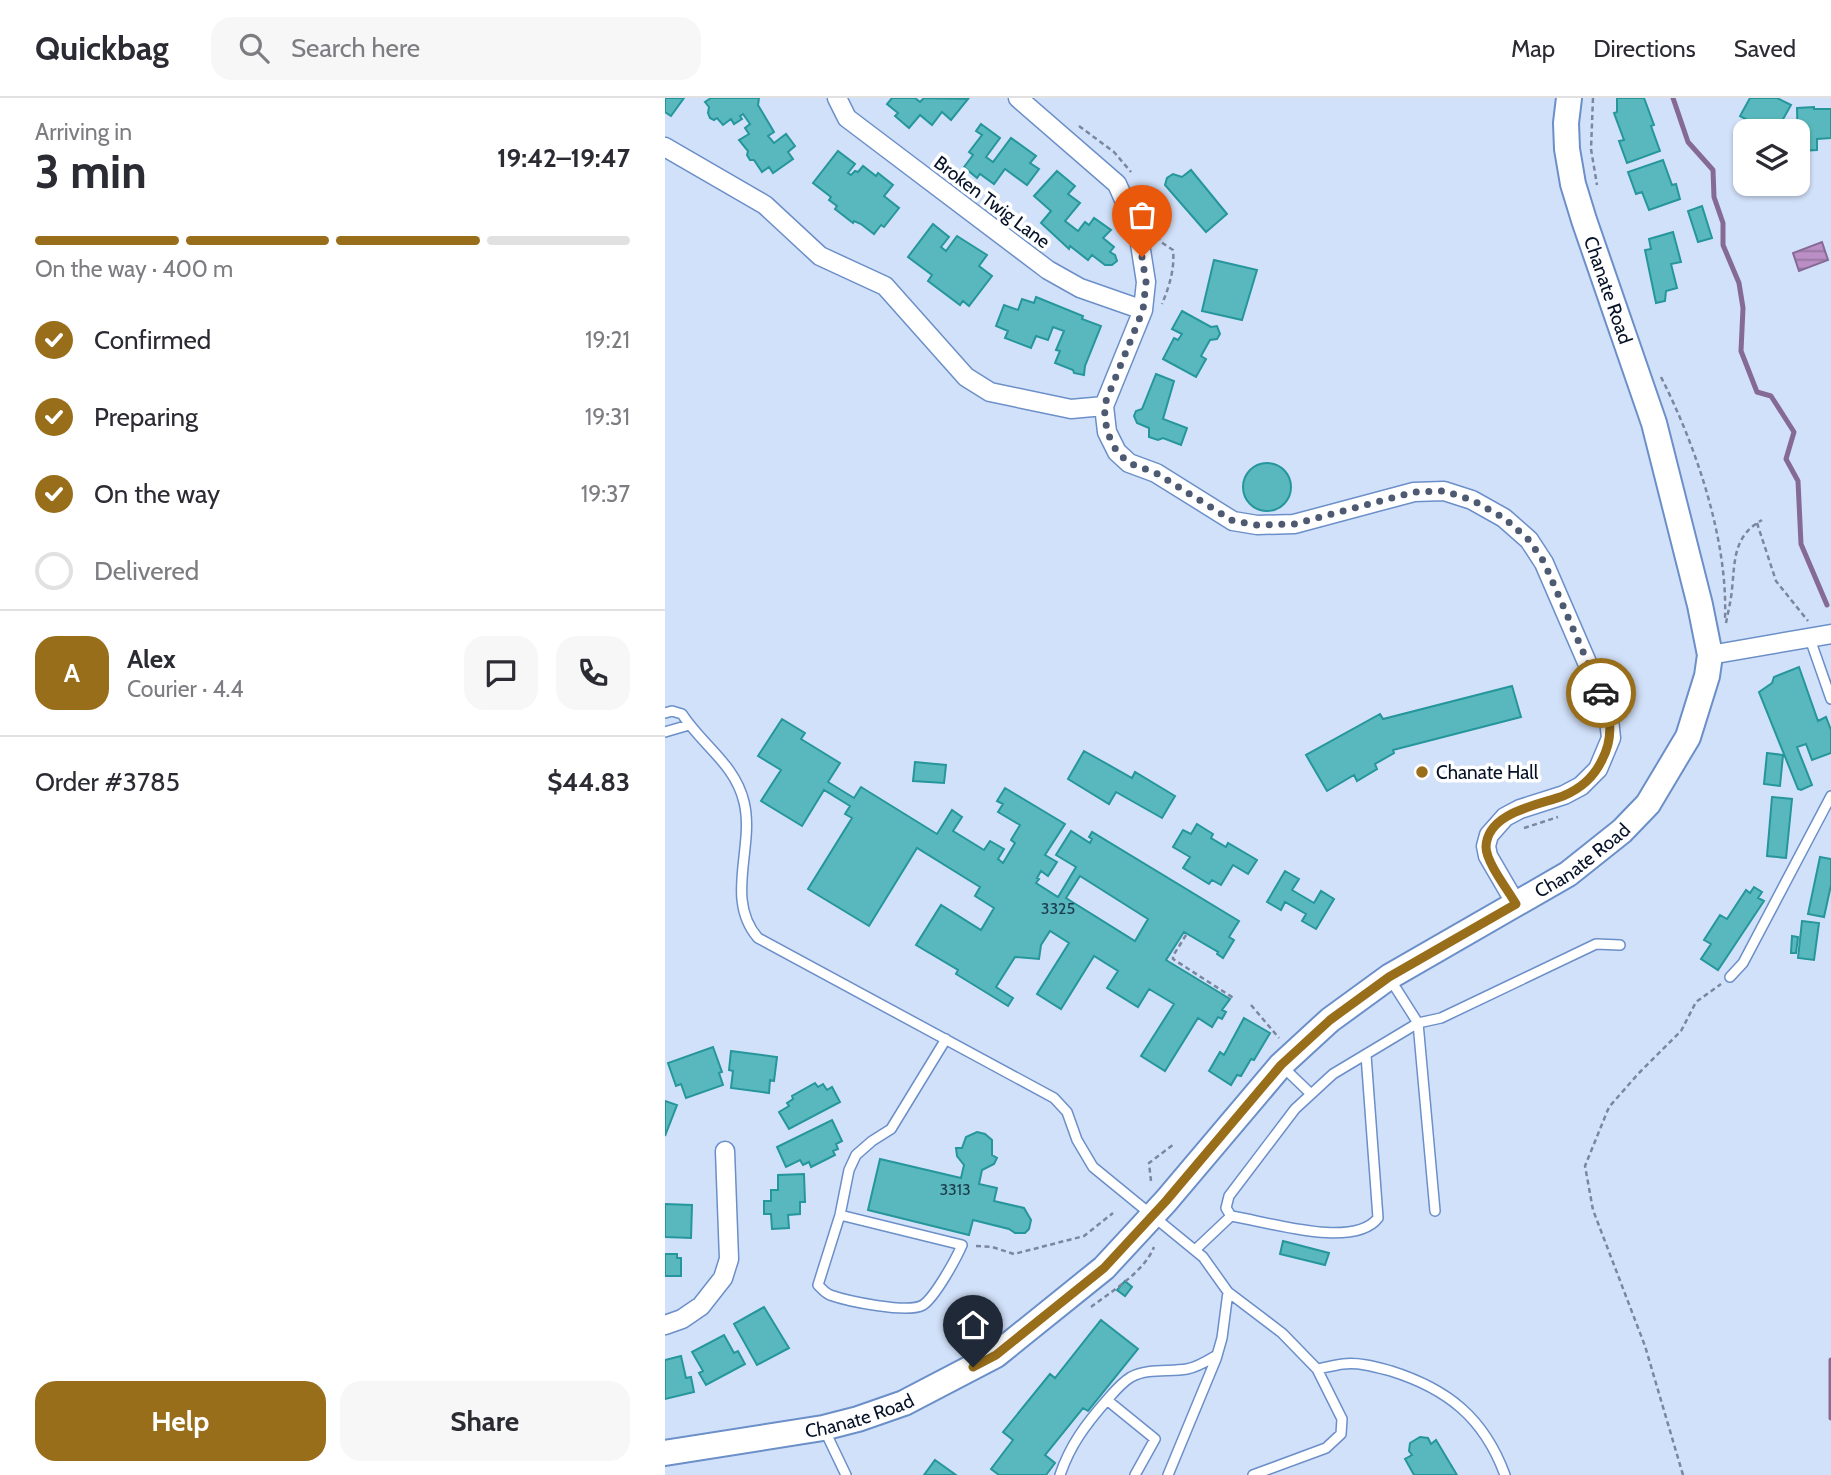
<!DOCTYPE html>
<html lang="en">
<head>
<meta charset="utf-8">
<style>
  :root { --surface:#fff; --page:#f7f7f7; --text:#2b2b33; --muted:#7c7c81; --line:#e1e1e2; --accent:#986e1b }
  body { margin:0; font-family:Cabin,sans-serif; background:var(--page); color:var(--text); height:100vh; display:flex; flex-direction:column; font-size:26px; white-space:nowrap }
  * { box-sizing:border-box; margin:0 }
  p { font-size:23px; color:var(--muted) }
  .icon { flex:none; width:38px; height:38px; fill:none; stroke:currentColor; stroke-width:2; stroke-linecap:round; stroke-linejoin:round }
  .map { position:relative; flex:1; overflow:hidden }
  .sheet { display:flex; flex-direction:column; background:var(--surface); width:665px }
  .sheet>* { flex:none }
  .tools { position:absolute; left:1068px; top:21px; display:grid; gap:14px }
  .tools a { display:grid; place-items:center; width:77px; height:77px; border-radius:14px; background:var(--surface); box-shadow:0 2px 5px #0004; font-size:35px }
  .pin { position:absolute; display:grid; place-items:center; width:60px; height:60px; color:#fff; margin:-72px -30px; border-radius:50% 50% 50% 0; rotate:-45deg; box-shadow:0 0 7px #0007 }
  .pin .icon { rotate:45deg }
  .courier { position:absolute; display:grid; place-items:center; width:70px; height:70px; margin:-35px; border:5px solid #986e1b; border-radius:50%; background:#fff; color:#222; box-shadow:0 2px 9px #0007 }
  .summary em { font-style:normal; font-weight:800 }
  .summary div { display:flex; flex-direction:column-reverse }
  .summary { display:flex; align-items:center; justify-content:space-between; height:119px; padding:0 35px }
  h1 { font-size:46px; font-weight:800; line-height:52px }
  .bar { display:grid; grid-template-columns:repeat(4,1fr); gap:10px 7px; align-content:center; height:84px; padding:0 35px }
  .bar i { height:9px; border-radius:5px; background:var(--line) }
  .bar .active { background:var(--accent) }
  .bar p { grid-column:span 4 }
  .line { display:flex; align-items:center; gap:18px; padding:0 35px; border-top:2px solid var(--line) }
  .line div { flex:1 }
  .round { display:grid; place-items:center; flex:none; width:74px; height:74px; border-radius:21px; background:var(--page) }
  ol { padding:0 35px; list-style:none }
  li { display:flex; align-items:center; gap:21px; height:77px }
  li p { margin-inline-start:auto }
  li .icon { padding:7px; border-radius:50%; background:var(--accent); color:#fff; stroke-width:4 }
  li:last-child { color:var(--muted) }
  li i { width:38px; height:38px; border:4px solid var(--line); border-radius:50% }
  .action { display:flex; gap:14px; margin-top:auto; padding:14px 35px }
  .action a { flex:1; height:80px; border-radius:21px; background:var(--accent); color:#fff; font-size:28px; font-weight:800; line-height:80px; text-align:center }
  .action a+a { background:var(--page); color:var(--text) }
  header { display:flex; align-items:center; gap:42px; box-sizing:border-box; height:98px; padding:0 35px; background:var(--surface); border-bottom:2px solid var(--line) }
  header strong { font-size:33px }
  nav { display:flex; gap:38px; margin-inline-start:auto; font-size:24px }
  .search { width:490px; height:63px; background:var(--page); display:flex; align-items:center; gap:18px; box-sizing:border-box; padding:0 24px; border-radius:21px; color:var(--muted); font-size:26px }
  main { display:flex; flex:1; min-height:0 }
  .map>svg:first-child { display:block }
  .water { fill:url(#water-rules); stroke:#856a96; stroke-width:2 }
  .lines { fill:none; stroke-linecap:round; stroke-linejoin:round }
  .stream { stroke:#856a96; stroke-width:5 }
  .building { fill:#59b8bd; stroke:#25969b; stroke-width:2; fill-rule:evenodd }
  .lane-casing { stroke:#6b8fc8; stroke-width:12 }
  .street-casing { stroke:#6b8fc8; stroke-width:21 }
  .secondary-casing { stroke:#6b8fc8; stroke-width:28 }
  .path { stroke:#7a879f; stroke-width:2.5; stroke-dasharray:5 3.5; stroke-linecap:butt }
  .lane { stroke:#fff; stroke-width:9 }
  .street { stroke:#fff; stroke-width:18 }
  .secondary { stroke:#fff; stroke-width:24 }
  .done { stroke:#4d5a72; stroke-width:7; stroke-dasharray:0 12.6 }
  .route { stroke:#986e1b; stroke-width:9 }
  .poi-dot { fill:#986e1b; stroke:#fff; stroke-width:2.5 }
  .labels { text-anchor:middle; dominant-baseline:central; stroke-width:7; stroke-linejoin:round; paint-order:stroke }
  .number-label { font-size:16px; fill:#1b3c4d }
  .street-label { font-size:19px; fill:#061228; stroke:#fff }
  .poi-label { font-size:19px; fill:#061228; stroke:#fff; text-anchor:start }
</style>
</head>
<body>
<header>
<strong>Quickbag</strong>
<div class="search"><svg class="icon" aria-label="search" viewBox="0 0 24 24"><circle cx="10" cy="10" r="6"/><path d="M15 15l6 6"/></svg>Search here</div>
<nav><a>Map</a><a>Directions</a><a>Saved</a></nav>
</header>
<main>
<section class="sheet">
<div class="summary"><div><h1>3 min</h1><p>Arriving in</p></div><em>19:42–19:47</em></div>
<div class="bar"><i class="active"></i><i class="active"></i><i class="active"></i><i></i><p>On the way · 400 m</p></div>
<ol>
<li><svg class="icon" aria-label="check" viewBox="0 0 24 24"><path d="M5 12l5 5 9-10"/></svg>Confirmed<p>19:21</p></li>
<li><svg class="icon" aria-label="check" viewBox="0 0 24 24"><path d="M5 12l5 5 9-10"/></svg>Preparing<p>19:31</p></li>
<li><svg class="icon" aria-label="check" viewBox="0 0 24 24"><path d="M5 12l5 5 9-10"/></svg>On the way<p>19:37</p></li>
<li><i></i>Delivered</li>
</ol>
<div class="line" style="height:126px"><b class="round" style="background:var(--accent);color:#fff">A</b><div><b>Alex</b><p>Courier · 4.4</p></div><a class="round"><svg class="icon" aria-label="chat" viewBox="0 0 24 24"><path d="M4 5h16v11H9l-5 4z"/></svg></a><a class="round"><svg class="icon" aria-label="phone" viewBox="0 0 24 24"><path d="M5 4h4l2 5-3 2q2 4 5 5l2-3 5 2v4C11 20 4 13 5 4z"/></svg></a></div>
<div class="line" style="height:91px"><div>Order #3785</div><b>$44.83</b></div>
<div class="action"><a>Help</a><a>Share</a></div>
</section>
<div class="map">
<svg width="1166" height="1377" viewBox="0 0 1166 1377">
  <defs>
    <pattern id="water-rules" width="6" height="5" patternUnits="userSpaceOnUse" patternTransform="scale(1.75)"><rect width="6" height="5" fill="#bb8fc5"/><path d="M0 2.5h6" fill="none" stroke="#9673a0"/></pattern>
  </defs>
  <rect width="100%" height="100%" fill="#d2e1fa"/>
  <!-- water -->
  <path class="water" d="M 1157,144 L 1163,162 L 1134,173 L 1128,155 Z"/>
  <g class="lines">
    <!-- stream -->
    <path class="stream" d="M 1008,0 L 1023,44 L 1048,72 L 1049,99 L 1058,125 L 1058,147 L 1074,185 L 1078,210 L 1076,253 L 1092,294 L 1106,298 L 1129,334 L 1121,361 L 1133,383 L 1136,446 L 1162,507
      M 1166,1262 L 1166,1320"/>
  </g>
  <!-- building -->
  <path class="building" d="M 0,0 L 19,0 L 6,18 L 0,14 Z
    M 46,0 L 94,0 L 93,7 L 109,34 L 103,38 L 109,45 L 121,36 L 130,48 L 123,54 L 128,61 L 108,75 L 104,69 L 97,74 L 89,62 L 85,62 L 82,57 L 83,53 L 74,42 L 84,36 L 80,30 L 85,26 L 78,16 L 75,18 L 77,21 L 69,26 L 66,21 L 58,27 L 52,20 L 49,22 L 45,20 L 43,15 L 44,9 L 40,4 Z
    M 227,0 L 250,0 L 255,4 L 259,0 L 303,1 L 286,22 L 277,14 L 267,27 L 255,17 L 244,30 L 230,18 L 233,15 L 222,6 Z
    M 952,0 L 979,0 L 989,27 L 986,28 L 995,53 L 962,65 L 954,43 L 959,42 L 949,15 L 952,14 Z
    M 1085,0 L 1112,0 L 1126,7 L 1117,23 L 1123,26 L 1119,33 L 1093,33 L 1095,29 L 1075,18 Z
    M 1149,9 L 1149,11 L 1166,11 L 1166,40 L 1152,41 L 1152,52 L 1133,53 L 1132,10 Z
    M 316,26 L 335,40 L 321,59 L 328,64 L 346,40 L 371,58 L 365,65 L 374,71 L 362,87 L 340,71 L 329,86 L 315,76 L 312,80 L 299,69 L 308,57 L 304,54 L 317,37 L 311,33 Z
    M 173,53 L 190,66 L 183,75 L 186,77 L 190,73 L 193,74 L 198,68 L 211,78 L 213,75 L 228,87 L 219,98 L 234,110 L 219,129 L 216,127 L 209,136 L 196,126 L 189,123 L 188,125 L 170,111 L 172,108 L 164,102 L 166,99 L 148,85 Z
    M 998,62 L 1007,87 L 1011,86 L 1015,101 L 984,112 L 977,94 L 971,96 L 963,74 Z
    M 526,72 L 562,116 L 541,134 L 500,87 L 502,80 L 508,76 L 517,79 Z
    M 392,73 L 410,88 L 403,96 L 415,105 L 400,123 L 413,133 L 420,124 L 424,127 L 429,120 L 446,132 L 438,140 L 449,149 L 445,154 L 450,157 L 452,163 L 447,167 L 440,167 L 427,157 L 423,162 L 405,148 L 404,151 L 376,125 L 386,113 L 369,98 Z
    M 1037,108 L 1047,140 L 1033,144 L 1023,113 Z
    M 268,126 L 284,139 L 276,149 L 281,153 L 292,138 L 322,157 L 314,168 L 327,178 L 304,208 L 298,203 L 295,207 L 263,183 L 267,177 L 243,159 Z
    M 1008,134 L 1016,164 L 1006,166 L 1012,190 L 1001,193 L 1000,203 L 991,205 L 980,152 L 986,151 L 984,141 Z
    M 549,162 L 592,172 L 577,222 L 537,213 Z
    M 371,199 L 418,218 L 417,221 L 436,228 L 420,268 L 419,277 L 409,275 L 408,272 L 390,265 L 395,253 L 391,252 L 399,233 L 388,229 L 383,242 L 371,238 L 366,250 L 340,240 L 343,233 L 331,228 L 339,207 L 353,212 L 357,201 L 369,205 Z
    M 517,213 L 546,229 L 552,228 L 555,236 L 552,241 L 545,242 L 536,258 L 541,261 L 531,279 L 498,261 L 509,240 L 513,242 L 517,236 L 507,231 Z
    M 491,276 L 509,283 L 498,321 L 522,330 L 516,347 L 498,340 L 493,342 L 484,339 L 484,330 L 472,325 L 469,318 L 471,313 L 477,311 Z
    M578 389a24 24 0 1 1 48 0a24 24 0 1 1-48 0Z
    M 1134,569 L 1153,623 L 1161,619 L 1166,632 L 1166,655 L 1147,662 L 1141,646 L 1132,649 L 1147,687 L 1136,692 L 1133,691 L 1094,594 L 1107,585 L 1109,579 Z
    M 847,588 L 856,619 L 728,652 L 729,655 L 710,666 L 712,671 L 692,683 L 689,677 L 662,693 L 641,657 L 715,616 L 718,621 Z
    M 117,621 L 140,635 L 136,641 L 175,665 L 163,684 L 189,700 L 196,689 L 272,736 L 287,712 L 297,719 L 288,733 L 319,752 L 325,743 L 339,751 L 333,761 L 338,765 L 350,745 L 346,742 L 355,727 L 333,714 L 338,706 L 332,703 L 340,690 L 400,726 L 380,757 L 392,764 L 383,778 L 376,773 L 372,780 L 374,781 L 371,785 L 393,799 L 411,769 L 391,757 L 406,733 L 425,745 L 427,741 L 424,739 L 427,734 L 574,823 L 564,839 L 569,842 L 558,860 L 552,856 L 553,854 L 519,834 L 501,862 L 565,901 L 557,912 L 561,914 L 557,921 L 553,919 L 547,929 L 533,920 L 500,973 L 476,958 L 509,906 L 484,891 L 473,909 L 442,890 L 453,873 L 429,858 L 396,911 L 372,896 L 404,845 L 385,833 L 376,847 L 374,861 L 350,859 L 331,889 L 348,900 L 343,908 L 291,876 L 293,872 L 251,847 L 276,807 L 316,832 L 329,810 L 310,798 L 315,789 L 252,750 L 204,828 L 143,791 L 187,720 L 180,716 L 185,708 L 159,692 L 137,728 L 96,703 L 116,672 L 93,658 ZM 415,778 L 483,821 L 470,843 L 401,800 Z
    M 419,653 L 467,680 L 470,674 L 510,698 L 497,720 L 451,694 L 444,706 L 403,681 Z
    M 1102,655 L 1118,657 L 1115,688 L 1099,686 Z
    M 250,664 L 281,667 L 279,685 L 248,683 Z
    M 1107,699 L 1127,701 L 1121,760 L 1102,758 Z
    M 532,726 L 548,736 L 546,740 L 561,749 L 563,745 L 592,762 L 583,776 L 568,767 L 556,787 L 547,782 L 544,786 L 518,770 L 525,759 L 508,749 L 518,732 L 526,736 Z
    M 1155,759 L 1166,761 L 1166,787 L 1159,819 L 1143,816 Z
    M 620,773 L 634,781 L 627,792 L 649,805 L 656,793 L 669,801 L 651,831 L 637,823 L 641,816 L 620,804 L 616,812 L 602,804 Z
    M 1089,789 L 1097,794 L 1093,800 L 1099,803 L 1053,872 L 1036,861 L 1046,846 L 1039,842 L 1055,817 L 1062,821 L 1081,792 L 1085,795 Z
    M 1137,823 L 1154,825 L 1149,862 L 1133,860 Z
    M 1127,838 L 1133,839 L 1131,855 L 1126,855 Z
    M 579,920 L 605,935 L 589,962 L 586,961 L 576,978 L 572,977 L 566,987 L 544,973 L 555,954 L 559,957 Z
    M 48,949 L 57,974 L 54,975 L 58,987 L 21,1000 L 16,986 L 11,988 L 3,965 Z
    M 66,953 L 112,959 L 109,983 L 105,982 L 104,995 L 66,990 L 68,973 L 64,972 Z
    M 150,985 L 153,989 L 158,986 L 162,992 L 167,989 L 175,1004 L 124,1031 L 114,1014 L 124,1008 L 122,1005 L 128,1001 L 127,998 Z
    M 0,1003 L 12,1007 L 0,1038 Z
    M 167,1022 L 177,1043 L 171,1046 L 173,1051 L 168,1053 L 170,1057 L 146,1069 L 144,1064 L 138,1067 L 135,1062 L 121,1069 L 112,1049 Z
    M 312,1034 L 320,1036 L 327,1042 L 327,1057 L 332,1060 L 329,1066 L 317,1072 L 314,1086 L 332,1090 L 329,1103 L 359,1110 L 366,1122 L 364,1131 L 360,1135 L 350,1135 L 344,1131 L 308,1122 L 304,1137 L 203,1112 L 215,1061 L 296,1080 L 299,1067 L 292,1058 L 291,1050 L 297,1050 L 301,1039 Z
    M 139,1076 L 140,1104 L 135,1104 L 135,1116 L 123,1117 L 124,1130 L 107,1131 L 106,1116 L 99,1116 L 99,1103 L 106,1103 L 106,1092 L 113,1092 L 113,1077 Z
    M 0,1106 L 27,1107 L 26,1140 L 0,1139 Z
    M 618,1143 L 664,1155 L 660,1167 L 615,1156 Z
    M 0,1156 L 12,1156 L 12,1160 L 16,1160 L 16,1178 L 0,1178 Z
    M 460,1183 L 467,1189 L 460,1198 L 452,1192 Z
    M 99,1209 L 124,1250 L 92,1267 L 69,1226 Z
    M 436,1222 L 473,1251 L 423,1313 L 418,1310 L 380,1357 L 390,1365 L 381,1377 L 334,1377 L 326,1371 L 348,1342 L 338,1334 L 385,1276 L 390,1280 Z
    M 59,1237 L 69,1255 L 73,1253 L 80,1266 L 41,1287 L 34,1275 L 38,1273 L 27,1254 Z
    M 16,1258 L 21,1280 L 26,1279 L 29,1294 L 0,1301 L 0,1262 Z
    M 755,1339 L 763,1340 L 766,1346 L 771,1342 L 792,1377 L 749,1377 L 740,1361 L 747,1357 L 744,1353 L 745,1345 Z
    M 270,1362 L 291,1377 L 259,1377 Z"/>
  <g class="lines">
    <!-- lane casing -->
    <g class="lane-casing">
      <path id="lane" d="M 1145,541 L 1166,601
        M 0,615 L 7,613 L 17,616 C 37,647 70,666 79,704 C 90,749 59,801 93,840 L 389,1000 L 402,1014 L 412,1042 L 428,1069 L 538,1159 L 563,1194
        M 0,634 L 24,627
        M 1065,879 L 1078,865 L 1166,698
        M 725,881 L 753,925 L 770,1113
        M 701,957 L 713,1120 C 688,1152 601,1123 566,1118 L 561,1110 L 564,1098 L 630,1011 L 668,976 L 753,925 L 776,920 L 931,846 L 955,847
        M 617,968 L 646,996
        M 175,1117 L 297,1147 C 291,1161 270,1199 258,1207 C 243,1216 182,1203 165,1197 C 160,1195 157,1191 153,1187 L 175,1117 L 184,1072 L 191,1057 L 207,1043 L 226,1031 L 281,941
        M 530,1152 L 566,1118
        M 652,1271 C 660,1270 669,1267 678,1266 C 694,1264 711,1269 726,1273 C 783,1291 819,1320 840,1377
        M 442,1302 C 449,1294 456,1285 466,1279 C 483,1270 504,1274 522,1271 C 533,1269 542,1263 552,1257
        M 159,1331 L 181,1377
        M 395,1377 C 405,1347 421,1326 442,1302 L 490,1341 L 470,1377
        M 503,1377 L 551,1261 L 557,1240 L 563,1194 L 617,1235 L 652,1271 L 677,1321 L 676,1336 L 661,1350 L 588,1377"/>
    </g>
    <!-- street casing -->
    <g class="street-casing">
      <path id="street" d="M 172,0 L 182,20 L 383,172 L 415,190 L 478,212
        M 353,0 L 452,86 L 473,133 L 481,184 L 478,212 L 439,308 L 442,334 L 452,354 L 464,365 L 491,375 L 568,423 L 592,427 L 629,426 L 749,394 L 779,393 L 807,402 L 839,420 L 864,442 L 879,465 L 943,613 L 946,640 L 933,671 L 916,688 L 899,697 L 855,711 L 840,719 L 824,737 L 821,748 L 823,758 L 851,806
        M 0,49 L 100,107 L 155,158 L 220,188 L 301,279 L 325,294 L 406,311 L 439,308
        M 1045,557 L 1166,536
        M 0,1227 L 17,1221 L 36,1208 L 58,1180 L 64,1161 L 60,1053"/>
    </g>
    <!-- secondary casing -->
    <g class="secondary-casing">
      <g id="secondary">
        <path id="s1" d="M 0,1355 L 158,1330 L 193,1321 L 239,1305 L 331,1257 L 439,1170 L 501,1103 L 616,967 L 665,922 L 724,879 L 903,776 L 957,733 L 983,706 L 1023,639 L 1042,578 L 1045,557 L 1035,507 L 989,325 L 919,122 L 908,86 L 902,51 L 901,25 L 904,0"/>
      </g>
    </g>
    <!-- path -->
    <path class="path" d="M 928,0 L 926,51 L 932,87
      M 414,28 L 449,54 L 466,74
      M 492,138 L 496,144 L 508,152 C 510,171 504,189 497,206
      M 996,279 C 1031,348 1063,442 1060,520
      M 1092,425 L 1111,483 L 1143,523
      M 1061,525 C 1063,514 1066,503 1067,491 C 1070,463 1068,438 1097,422
      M 859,730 L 893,719
      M 521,837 L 508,858 L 508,861 L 570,901
      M 586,907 L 614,940
      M 486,1083 L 484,1065 L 509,1046
      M 311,1148 L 327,1149 L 349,1156 L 419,1138 L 448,1115
      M 426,1209 C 447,1193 479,1174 489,1149
      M 1018,1377 L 980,1248 L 928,1112 L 920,1068 L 944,1009 L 973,976 L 1016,933 L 1031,904 L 1056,886"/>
    <!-- lane -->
    <use href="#lane" class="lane"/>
    <!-- street -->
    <use href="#street" class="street"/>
    <!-- secondary -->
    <use href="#secondary" class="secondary"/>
  </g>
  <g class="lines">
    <!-- done -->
    <path class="done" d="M 477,159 L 481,184 L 478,212 L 439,308 L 442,334 L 452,354 L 464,365 L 491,375 L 568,423 L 592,427 L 629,426 L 749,394 L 779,393 L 807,402 L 839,420 L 864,442 L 879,464 L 936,595"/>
    <!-- route -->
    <path class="route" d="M 308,1269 L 331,1257 L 439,1170 L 501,1103 L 616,967 L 665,922 L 724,879 L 851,806 C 843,792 821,764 821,749 C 822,714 874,707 898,698 C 915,691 929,679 937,662 C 949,639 946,618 936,595"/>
  </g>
  <!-- markers -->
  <circle class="poi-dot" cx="757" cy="674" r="7"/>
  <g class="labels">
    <!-- number labels -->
    <g class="number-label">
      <text x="393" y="810">3325</text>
      <text x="290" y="1091">3313</text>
    </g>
    <!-- street labels -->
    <g class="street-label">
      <text transform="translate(327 104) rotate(37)">Broken Twig Lane</text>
      <text transform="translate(943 192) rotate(71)">Chanate Road</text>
      <text stroke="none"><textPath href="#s1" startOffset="1122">Chanate Road</textPath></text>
      <text stroke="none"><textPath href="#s1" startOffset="198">Chanate Road</textPath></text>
    </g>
    <!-- poi labels -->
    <g class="poi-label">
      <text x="771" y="674">Chanate Hall</text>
    </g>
  </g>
</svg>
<div class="tools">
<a><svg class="icon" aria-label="layers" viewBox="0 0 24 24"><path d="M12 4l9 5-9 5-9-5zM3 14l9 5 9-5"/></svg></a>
</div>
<div class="pin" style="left:477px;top:159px;background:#ea580c"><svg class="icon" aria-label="bag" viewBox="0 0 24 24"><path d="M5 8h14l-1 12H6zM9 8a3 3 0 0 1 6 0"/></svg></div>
<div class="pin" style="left:308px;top:1269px;background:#1f2937"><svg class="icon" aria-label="home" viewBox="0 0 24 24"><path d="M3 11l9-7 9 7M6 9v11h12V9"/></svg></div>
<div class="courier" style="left:936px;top:595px"><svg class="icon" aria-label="car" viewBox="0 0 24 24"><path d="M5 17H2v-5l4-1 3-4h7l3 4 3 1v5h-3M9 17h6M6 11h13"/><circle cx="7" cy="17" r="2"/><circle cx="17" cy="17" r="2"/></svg></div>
</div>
</main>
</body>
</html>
